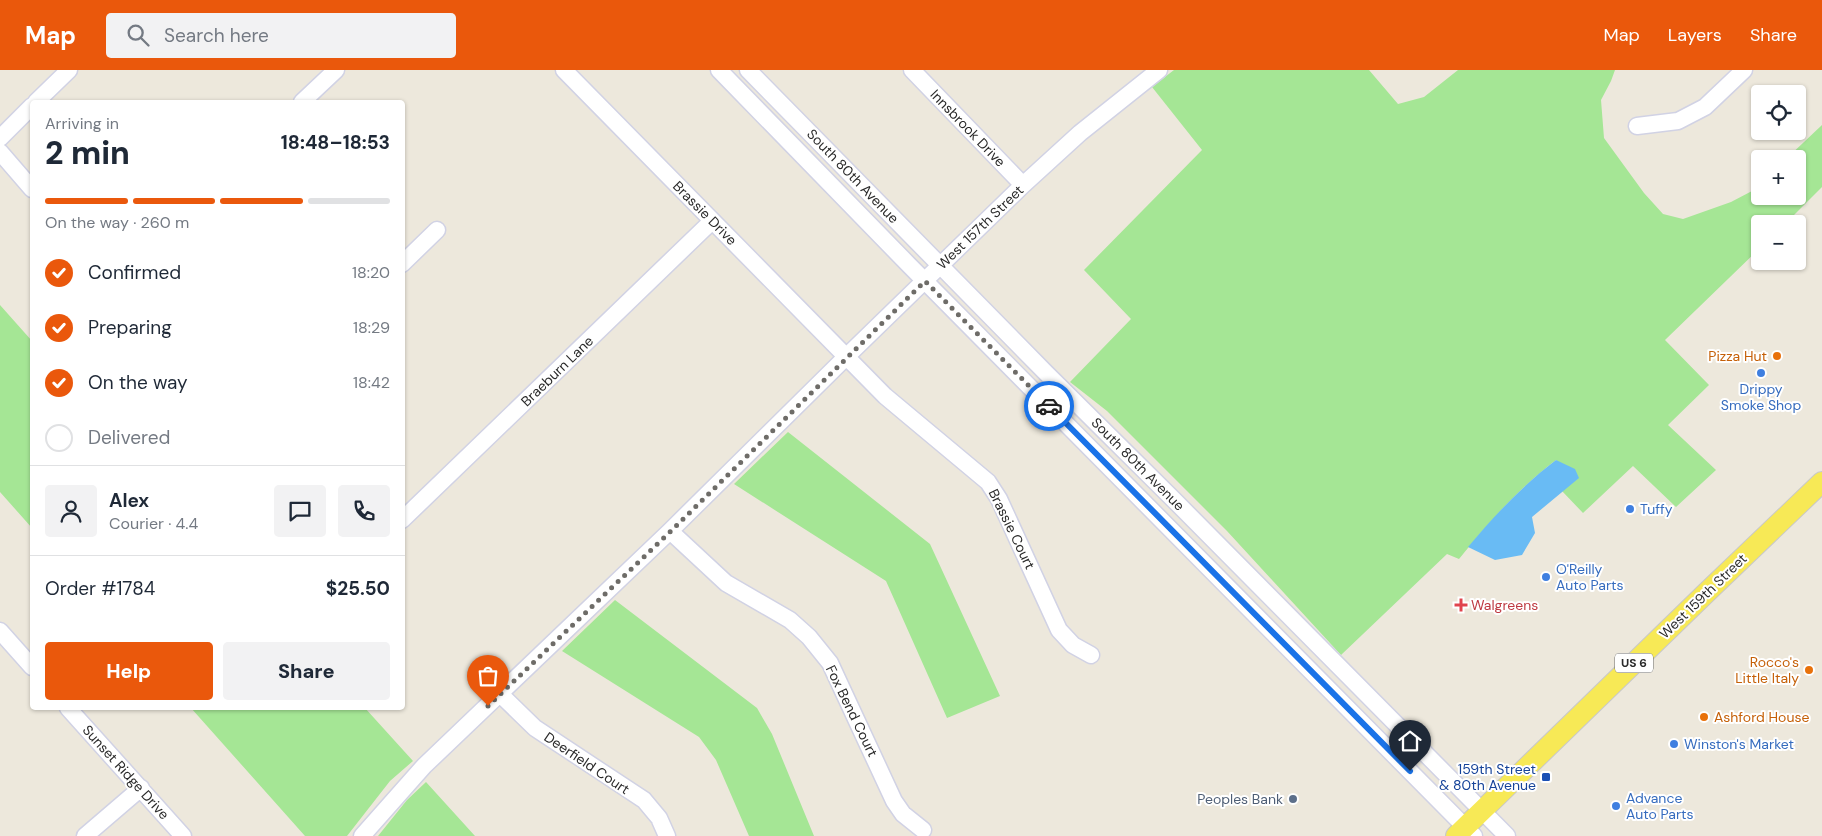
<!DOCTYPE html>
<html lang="en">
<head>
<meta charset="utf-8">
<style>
  :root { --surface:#fff; --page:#f2f2f3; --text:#1f2937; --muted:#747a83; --line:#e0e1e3; --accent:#ea580c }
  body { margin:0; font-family:"DM Sans",sans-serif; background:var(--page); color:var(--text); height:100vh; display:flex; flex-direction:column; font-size:19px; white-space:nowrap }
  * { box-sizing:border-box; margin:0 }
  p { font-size:16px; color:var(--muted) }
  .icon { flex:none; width:28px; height:28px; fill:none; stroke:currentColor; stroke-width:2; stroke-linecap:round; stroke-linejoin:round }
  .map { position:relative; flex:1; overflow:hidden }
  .sheet { position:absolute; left:30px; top:30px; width:375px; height:610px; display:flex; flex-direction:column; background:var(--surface); border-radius:5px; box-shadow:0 1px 4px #0004 }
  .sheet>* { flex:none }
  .tools { position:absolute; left:1751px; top:15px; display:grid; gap:10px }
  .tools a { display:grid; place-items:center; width:55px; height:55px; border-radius:5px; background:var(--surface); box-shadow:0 1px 4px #0004; font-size:25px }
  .pin { position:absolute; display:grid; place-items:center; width:42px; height:42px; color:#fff; margin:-51px -21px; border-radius:50% 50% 50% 0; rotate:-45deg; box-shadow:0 0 5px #0007 }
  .pin .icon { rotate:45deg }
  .courier { position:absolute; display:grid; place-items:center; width:50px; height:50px; margin:-25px; border:4px solid #1a73e8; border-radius:50%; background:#fff; color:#222; box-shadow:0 1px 6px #0007 }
  .overview em { font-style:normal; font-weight:800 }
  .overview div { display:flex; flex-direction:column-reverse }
  .overview { display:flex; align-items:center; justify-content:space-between; height:85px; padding:0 15px }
  h1 { font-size:32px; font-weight:800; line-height:38px }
  .bar { display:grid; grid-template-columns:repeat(4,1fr); gap:8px 5px; align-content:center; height:60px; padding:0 15px }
  .bar i { height:6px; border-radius:4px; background:var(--line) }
  .bar .active { background:var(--accent) }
  .bar p { grid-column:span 4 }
  .line { display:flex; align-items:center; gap:12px; padding:0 15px; border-top:1px solid var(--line) }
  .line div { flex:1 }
  .round { display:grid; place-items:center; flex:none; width:52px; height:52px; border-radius:5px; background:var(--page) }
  ol { padding:0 15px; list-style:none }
  li { display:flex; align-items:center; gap:15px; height:55px }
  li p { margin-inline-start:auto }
  li .icon { padding:5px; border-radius:50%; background:var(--accent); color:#fff; stroke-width:4 }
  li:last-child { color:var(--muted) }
  li i { width:28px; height:28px; border:2px solid var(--line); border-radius:50% }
  .action { display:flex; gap:10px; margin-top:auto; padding:10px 15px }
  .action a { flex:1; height:58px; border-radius:5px; background:var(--accent); color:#fff; font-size:20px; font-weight:800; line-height:58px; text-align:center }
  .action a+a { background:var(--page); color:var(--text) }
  header { display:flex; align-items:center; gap:30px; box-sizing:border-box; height:70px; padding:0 25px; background:var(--accent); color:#fff }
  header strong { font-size:24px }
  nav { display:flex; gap:28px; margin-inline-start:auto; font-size:18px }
  .search { width:350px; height:45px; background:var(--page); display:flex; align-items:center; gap:12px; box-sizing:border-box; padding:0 18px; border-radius:5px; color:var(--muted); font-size:19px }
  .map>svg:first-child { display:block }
  .green { fill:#a5e695 }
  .water { fill:#69bbf4 }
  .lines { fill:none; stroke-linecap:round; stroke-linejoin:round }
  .minor-casing { stroke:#d1d2e4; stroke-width:19 }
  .major-casing { stroke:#c8c8c8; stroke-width:22 }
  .minor { stroke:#fff; stroke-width:16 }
  .major { stroke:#f7e956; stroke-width:20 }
  .done { stroke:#6e6c68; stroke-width:5; stroke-dasharray:0 9 }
  .route { stroke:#1a73e8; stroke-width:6 }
  .food-dot { fill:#e8710a; stroke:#fff; stroke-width:2 }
  .shop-dot { fill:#3f7fe0; stroke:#fff; stroke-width:2 }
  .health-dot { fill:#e0444e; stroke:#fff; stroke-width:2 }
  .transit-dot { fill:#1a4fb4; stroke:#fff; stroke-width:2 }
  .service-dot { fill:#5c6f8a; stroke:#fff; stroke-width:2 }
  .labels { text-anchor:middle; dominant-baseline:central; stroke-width:4; stroke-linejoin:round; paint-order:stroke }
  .shield { fill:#fff; stroke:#6a6a6a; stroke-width:1 }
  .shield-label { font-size:12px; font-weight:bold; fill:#2a2a2a }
  .street-label { font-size:14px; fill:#2a2a2a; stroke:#fff }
  .food-label { font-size:14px; fill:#c56008; stroke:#fff; text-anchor:end }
  .shop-label { font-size:14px; fill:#366cbe; stroke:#fff; text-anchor:start }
  .health-label { font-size:14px; fill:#be3a42; stroke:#fff; text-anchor:start }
  .transit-label { font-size:14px; fill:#164399; stroke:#fff; text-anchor:end }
  .service-label { font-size:14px; fill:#4e5e75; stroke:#fff; text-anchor:end }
</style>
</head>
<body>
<header>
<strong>Map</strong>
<div class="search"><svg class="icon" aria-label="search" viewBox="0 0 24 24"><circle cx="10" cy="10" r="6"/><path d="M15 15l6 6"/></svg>Search here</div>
<nav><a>Map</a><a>Layers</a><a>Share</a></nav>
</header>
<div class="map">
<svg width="1822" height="766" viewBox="0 0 1822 766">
  <rect width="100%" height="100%" fill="#ede8dc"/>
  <!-- green -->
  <path class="green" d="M 1174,0 L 1369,0 L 1398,34 L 1424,27 L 1458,0 L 1615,0 L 1611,11 L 1601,30 L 1604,68 L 1644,123 L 1663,144 L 1683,149 L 1731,132 L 1752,121 L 1760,113 L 1760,126 L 1798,126 L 1798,89 L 1786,89 L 1822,55 L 1822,117 L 1785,154 L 1760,154 L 1760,178 L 1665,270 L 1709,315 L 1668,355 L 1716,400 L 1676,437 L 1633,396 L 1583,443 L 1562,421 L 1578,408 L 1556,390 C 1519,418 1488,453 1459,489 L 1447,484 L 1341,585 L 1227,461 L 1107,341 L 1070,312 L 1131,249 L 1084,200 L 1202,80 L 1152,17 Z
    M 0,235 L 32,271 L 32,458 L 0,422 Z
    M 788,362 L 930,474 L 1000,626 L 947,648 L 886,511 L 734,414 Z
    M 615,530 L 757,638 L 772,664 L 814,766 L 749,766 L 716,690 L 699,667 L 562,581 Z
    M 191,638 L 365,638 L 413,691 L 390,711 L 347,766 L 305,766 Z
    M 426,712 L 475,766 L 378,766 L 407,730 Z"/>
  <!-- water -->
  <path class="water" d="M 1556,390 L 1575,399 L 1579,408 L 1532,447 L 1535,463 L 1522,485 L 1495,490 L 1468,477 C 1494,446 1523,415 1556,390 Z"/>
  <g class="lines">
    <!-- minor casing -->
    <g class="minor-casing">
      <path id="minor" d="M 564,0 L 885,326 L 988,412 L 999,429 L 1059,560 L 1073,575 L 1091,585
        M 719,0 L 908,194 L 1474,766
        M 748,0 L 1046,303 L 1176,432 L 1507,766
        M 912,0 L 1023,115
        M 36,32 L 69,0
        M 302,32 L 336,0
        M 1637,56 L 1678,51 L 1705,37 L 1744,0
        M 0,68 L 32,36
        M 0,82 L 32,119
        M 402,194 L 437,160
        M 402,450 L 712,151
        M 670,461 L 726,513 L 790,550 L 809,567 L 830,593 L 894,731 L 903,744 L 923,760
        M 0,561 L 32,597
        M 500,624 L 535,658 L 644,730 L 659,748 L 667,766
        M 68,638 L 183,766
        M 85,766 L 141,718
        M 362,766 L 424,696 L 670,461 L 846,287 L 1023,115 L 1080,63 L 1159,0"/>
    </g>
    <!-- major casing -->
    <g class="major-casing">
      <path id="major" d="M 1456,766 L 1706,523 L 1822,412"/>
    </g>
    <!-- minor -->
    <use href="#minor" class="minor"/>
    <!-- major -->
    <use href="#major" class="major"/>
  </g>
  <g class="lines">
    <!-- done -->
    <path class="done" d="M 488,636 L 670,462 L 925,211 L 1049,336"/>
    <!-- route -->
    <path class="route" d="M 1049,336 L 1410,701"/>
  </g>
  <!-- markers -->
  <g class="food-dot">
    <circle cx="1777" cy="286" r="5"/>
    <circle cx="1809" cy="600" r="5"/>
    <circle cx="1704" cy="647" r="5"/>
  </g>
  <g class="shop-dot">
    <circle cx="1761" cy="303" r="5"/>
    <circle cx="1630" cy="439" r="5"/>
    <circle cx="1546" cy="507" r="5"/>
    <circle cx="1674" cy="674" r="5"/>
    <circle cx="1616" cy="736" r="5"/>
  </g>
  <path class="health-dot" d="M1458.5 527.5h5v5h5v5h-5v5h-5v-5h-5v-5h5z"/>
  <rect class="transit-dot" x="1541" y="702" width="10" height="10" rx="2.5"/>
  <circle class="service-dot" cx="1293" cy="729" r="5"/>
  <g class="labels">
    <!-- shield labels -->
    <rect class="shield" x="1615" y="583.5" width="38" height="19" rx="4"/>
    <g class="shield-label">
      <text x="1634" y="593">US 6</text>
    </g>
    <!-- street labels -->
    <g class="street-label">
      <text transform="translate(968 58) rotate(46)">Innsbrook Drive</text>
      <text transform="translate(853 106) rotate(46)">South 80th Avenue</text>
      <text transform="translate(705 143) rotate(45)">Brassie Drive</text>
      <text transform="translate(980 157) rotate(-44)">West 157th Street</text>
      <text transform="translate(557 301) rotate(-44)">Braeburn Lane</text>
      <text transform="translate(1138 394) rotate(45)">South 80th Avenue</text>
      <text transform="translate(1012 459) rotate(64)">Brassie Court</text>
      <text transform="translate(1703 526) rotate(-44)">West 159th Street</text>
      <text transform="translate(852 641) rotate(64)">Fox Bend Court</text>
      <text transform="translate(587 693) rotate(34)">Deerfield Court</text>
      <text transform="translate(126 702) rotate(48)">Sunset Ridge Drive</text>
    </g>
    <!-- food labels -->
    <g class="food-label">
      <text x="1767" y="286">Pizza Hut</text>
      <text x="1799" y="592">Rocco's<tspan x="1799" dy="16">Little Italy</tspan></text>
      <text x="1714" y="647" text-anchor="start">Ashford House</text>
    </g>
    <!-- shop labels -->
    <g class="shop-label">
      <text x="1761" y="319" text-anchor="middle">Drippy<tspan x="1761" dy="16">Smoke Shop</tspan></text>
      <text x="1640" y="439">Tuffy</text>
      <text x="1556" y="499">O'Reilly<tspan x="1556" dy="16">Auto Parts</tspan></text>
      <text x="1684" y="674">Winston's Market</text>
      <text x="1626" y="728">Advance<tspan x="1626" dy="16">Auto Parts</tspan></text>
    </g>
    <!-- health labels -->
    <g class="health-label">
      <text x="1471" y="535">Walgreens</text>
    </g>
    <!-- transit labels -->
    <g class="transit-label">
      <text x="1536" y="699">159th Street<tspan x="1536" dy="16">&amp; 80th Avenue</tspan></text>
    </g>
    <!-- service labels -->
    <g class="service-label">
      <text x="1283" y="729">Peoples Bank</text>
    </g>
  </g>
</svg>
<div class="tools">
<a><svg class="icon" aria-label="locate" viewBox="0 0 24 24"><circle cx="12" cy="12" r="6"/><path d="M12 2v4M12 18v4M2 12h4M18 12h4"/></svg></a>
<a>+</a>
<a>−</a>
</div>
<div class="pin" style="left:488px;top:636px;background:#ea580c"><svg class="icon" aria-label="bag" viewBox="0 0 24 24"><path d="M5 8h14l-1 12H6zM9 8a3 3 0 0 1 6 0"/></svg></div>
<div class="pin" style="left:1410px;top:701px;background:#1f2937"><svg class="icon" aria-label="home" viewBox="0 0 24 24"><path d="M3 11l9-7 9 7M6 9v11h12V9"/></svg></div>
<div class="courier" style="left:1049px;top:336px"><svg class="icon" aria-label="car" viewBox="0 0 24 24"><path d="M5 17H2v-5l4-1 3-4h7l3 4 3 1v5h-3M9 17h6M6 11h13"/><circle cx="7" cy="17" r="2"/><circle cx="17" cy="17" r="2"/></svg></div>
<section class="sheet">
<div class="overview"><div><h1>2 min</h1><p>Arriving in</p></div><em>18:48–18:53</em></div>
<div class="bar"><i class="active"></i><i class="active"></i><i class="active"></i><i></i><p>On the way · 260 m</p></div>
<ol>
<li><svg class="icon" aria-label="check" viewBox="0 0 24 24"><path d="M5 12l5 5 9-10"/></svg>Confirmed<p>18:20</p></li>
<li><svg class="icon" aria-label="check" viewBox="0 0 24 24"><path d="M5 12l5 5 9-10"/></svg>Preparing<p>18:29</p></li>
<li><svg class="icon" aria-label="check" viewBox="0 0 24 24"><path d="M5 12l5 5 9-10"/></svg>On the way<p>18:42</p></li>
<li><i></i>Delivered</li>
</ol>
<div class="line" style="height:90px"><a class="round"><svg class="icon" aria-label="person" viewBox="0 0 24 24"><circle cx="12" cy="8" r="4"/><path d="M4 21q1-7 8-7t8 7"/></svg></a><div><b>Alex</b><p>Courier · 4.4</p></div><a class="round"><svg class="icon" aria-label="chat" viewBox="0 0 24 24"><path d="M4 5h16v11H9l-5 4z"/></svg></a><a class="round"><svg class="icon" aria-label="phone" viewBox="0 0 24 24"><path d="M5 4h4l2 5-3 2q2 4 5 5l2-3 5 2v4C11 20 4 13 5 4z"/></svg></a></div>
<div class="line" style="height:65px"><div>Order #1784</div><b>$25.50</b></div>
<div class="action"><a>Help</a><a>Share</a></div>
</section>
</div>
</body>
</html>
